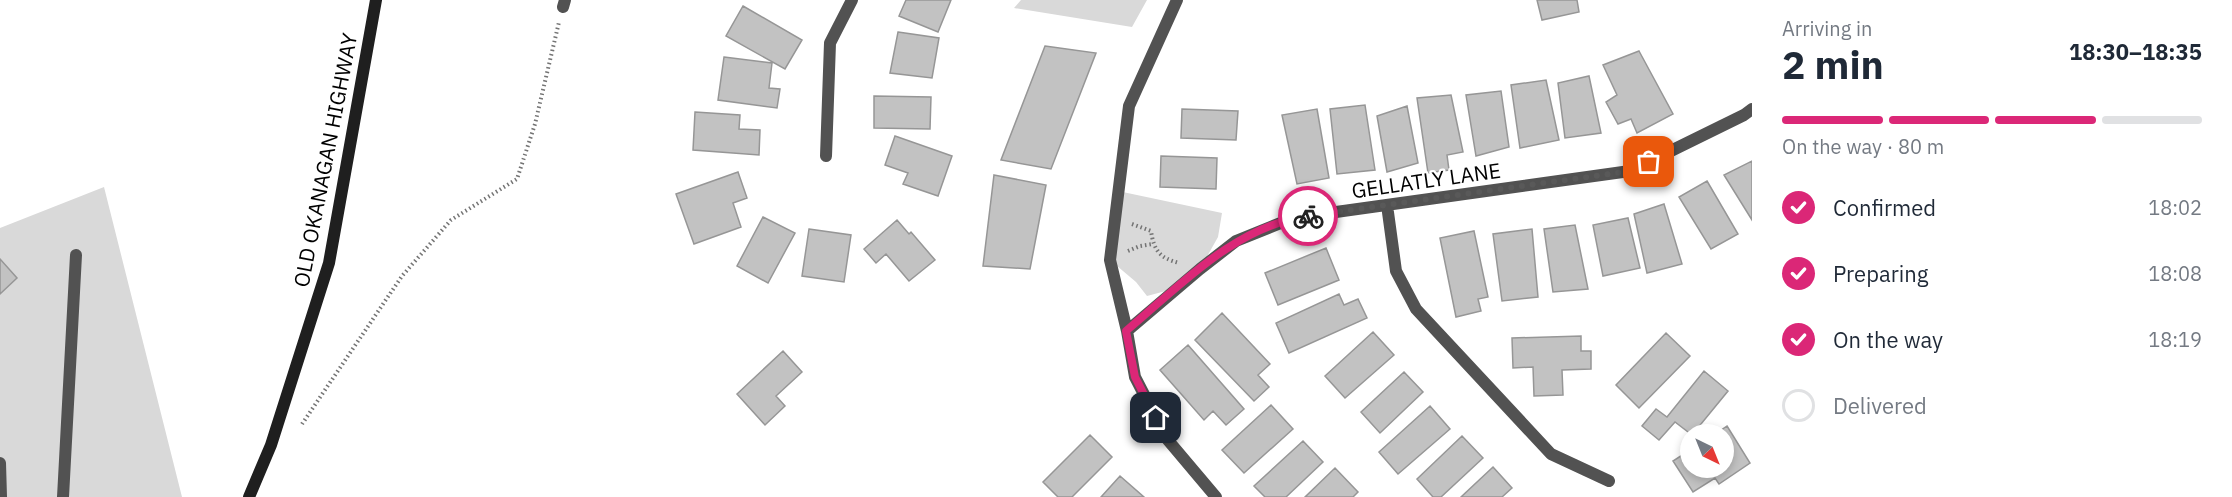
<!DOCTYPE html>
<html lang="en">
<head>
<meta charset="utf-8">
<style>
  :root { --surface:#fff; --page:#f6f6f7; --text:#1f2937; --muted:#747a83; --line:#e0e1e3; --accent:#db2777 }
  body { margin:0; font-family:"IBM Plex Sans",sans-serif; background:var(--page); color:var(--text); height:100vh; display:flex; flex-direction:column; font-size:22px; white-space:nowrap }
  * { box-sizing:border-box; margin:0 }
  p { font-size:20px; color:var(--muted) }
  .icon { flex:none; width:33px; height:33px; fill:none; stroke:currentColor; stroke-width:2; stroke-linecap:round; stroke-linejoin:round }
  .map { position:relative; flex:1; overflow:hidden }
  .sheet { display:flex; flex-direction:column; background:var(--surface); width:480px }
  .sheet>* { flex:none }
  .needle { width:39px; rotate:137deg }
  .buttons { position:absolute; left:1680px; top:424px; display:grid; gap:12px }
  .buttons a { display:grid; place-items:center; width:54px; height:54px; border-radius:50%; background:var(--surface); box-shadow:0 3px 9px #0003; font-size:30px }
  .pin { position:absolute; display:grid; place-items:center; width:51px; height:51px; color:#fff; margin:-26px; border-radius:12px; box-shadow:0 3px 9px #0006 }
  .courier { position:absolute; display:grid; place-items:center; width:60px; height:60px; margin:-30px; border:4px solid #db2777; border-radius:50%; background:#fff; color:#222; box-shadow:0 2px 8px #0007 }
  .overview em { font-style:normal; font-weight:700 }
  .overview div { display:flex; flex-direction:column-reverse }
  .overview { display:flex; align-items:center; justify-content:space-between; height:102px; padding:0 30px }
  h1 { font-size:39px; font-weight:700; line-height:45px }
  .bar { display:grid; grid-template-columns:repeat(4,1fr); gap:9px 6px; align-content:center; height:72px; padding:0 30px }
  .bar i { height:8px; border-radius:4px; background:var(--line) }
  .bar .selected { background:var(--accent) }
  .bar p { grid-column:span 4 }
  ol { padding:0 30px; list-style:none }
  li { display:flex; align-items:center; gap:18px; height:66px }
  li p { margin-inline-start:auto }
  li .icon { padding:6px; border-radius:50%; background:var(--accent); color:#fff; stroke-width:4 }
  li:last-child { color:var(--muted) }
  li i { width:33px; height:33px; border:3px solid var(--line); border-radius:50% }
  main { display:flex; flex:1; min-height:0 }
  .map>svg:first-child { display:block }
  .green { fill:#d9d9d9 }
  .building { fill:#c2c2c2; stroke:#969696; stroke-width:1.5 }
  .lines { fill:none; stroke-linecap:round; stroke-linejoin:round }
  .path { stroke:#747474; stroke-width:4; stroke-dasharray:1.5 3; stroke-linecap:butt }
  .lane { stroke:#525252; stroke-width:12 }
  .street { stroke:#525252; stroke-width:12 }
  .secondary { stroke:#1f1f1f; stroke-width:12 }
  .done { stroke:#595959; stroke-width:6; stroke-dasharray:0 10.8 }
  .route { stroke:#db2777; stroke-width:8 }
  .labels { text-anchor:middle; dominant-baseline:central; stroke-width:4.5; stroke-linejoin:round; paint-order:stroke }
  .street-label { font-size:21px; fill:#000; stroke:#fff }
</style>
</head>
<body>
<main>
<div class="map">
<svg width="1752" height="497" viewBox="0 0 1752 497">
  <rect width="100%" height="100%" fill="#fff"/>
  <!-- green -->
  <path class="green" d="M 1021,0 L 1147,0 L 1132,27 L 1014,8 Z
    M 104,187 L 182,497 L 0,497 L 0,228 Z
    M 1118,191 L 1222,213 L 1218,237 L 1200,269 L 1177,288 L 1147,296 L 1136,282 L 1110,260 Z"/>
  <!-- building -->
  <path class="building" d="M 906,0 L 951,0 L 938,32 L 899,16 Z
    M 1537,0 L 1577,0 L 1579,12 L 1542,20 Z
    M 743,6 L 802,40 L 785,69 L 726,36 Z
    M 898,32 L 939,38 L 932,78 L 890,73 Z
    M 1045,46 L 1096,53 L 1051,169 L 1001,160 Z
    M 1639,51 L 1673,114 L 1637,133 L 1631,119 L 1618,124 L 1606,102 L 1617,95 L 1603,65 Z
    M 724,57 L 772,63 L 769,88 L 780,89 L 777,108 L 718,100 Z
    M 1589,76 L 1601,133 L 1565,138 L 1558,83 Z
    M 1546,80 L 1559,140 L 1520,148 L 1511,85 Z
    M 1501,91 L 1509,147 L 1476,156 L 1466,95 Z
    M 1451,95 L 1463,152 L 1447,155 L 1449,170 L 1428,173 L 1417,98 Z
    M 874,96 L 931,97 L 930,129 L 874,128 Z
    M 1365,105 L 1375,170 L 1337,174 L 1330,109 Z
    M 1407,106 L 1418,163 L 1387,172 L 1377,116 Z
    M 1182,109 L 1238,111 L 1236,140 L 1181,138 Z
    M 1317,109 L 1329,178 L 1297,184 L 1282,115 Z
    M 695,112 L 740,115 L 739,129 L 760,130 L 759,155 L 693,150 Z
    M 895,136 L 952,156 L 938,196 L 903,184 L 908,173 L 885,165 Z
    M 1161,156 L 1217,158 L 1216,189 L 1160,187 Z
    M 1752,161 L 1752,220 L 1724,175 Z
    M 738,172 L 747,198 L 733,203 L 741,227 L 694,244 L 676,194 Z
    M 994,175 L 1046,185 L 1030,269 L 983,266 Z
    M 1707,181 L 1738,234 L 1711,249 L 1679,197 Z
    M 1664,204 L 1682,264 L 1647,273 L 1634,214 Z
    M 763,217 L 795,233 L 768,283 L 737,266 Z
    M 1628,218 L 1640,268 L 1603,276 L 1593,225 Z
    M 897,220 L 909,234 L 911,232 L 935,260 L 909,281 L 886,254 L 876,263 L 864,249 Z
    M 1575,225 L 1588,289 L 1553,292 L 1544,229 Z
    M 809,229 L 851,235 L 844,282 L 802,276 Z
    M 1532,229 L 1538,297 L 1502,301 L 1493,234 Z
    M 1474,231 L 1488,297 L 1478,299 L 1481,311 L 1456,317 L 1440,238 Z
    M 1326,248 L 1339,280 L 1278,305 L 1265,273 Z
    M 0,259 L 17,278 L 0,294 Z
    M 1339,294 L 1344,305 L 1358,299 L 1367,318 L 1289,353 L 1276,323 Z
    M 1222,313 L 1270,364 L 1258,375 L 1269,387 L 1254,401 L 1195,340 Z
    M 1373,332 L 1394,355 L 1345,398 L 1325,376 Z
    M 1666,333 L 1690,356 L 1639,408 L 1616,385 Z
    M 1581,336 L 1581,351 L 1591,351 L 1591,369 L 1562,370 L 1563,395 L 1534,396 L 1533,367 L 1513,368 L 1512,338 Z
    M 1188,345 L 1244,409 L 1226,425 L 1213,411 L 1204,420 L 1160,370 Z
    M 783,351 L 802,372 L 776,396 L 785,406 L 765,425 L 737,394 Z
    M 1704,371 L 1728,391 L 1692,435 L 1675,422 L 1659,440 L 1642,426 L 1656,409 L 1667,417 Z
    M 1404,372 L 1423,392 L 1380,433 L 1361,412 Z
    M 1271,405 L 1293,429 L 1244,473 L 1222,450 Z
    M 1430,406 L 1450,429 L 1398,474 L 1379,452 Z
    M 1727,426 L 1750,463 L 1719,484 L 1715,478 L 1693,492 L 1673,461 L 1690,450 L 1690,468 L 1724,468 L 1724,435 L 1714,435 Z
    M 1090,435 L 1112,457 L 1072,497 L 1058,497 L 1043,482 Z
    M 1462,436 L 1483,458 L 1441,497 L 1433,497 L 1417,479 Z
    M 1303,441 L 1323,462 L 1286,497 L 1265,497 L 1254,486 Z
    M 1493,467 L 1512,488 L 1502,497 L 1461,497 Z
    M 1335,468 L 1358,492 L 1353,497 L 1305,497 Z
    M 1120,476 L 1144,497 L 1101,497 Z"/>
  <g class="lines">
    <!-- path -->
    <path class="path" d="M 1132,224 L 1151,231 C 1154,251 1160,258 1179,263
      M 1128,251 L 1140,246 L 1153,244
      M 302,424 L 402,276 L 451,220 L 517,179 L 535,124 L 559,22"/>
    <!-- lane -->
    <path class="lane" d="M 0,463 L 1,497
      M 63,497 L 76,255"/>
    <!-- street -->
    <path class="street" d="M 1177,0 L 1129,106 L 1110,260 L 1127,331 L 1135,377 L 1167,439 L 1216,497
      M 563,7 L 565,0
      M 826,156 L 830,43 L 852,0
      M 1387,205 L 1396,271 L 1416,309 L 1551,454 L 1609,481
      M 1127,331 L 1200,269 L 1236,241 L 1293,218 L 1630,171 L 1744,115 L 1752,109"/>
    <!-- secondary -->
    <path class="secondary" d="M 249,497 L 271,445 L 329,263 L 376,0"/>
  </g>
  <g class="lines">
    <!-- done -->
    <path class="done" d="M 1308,216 L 1630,171 L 1649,162"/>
    <!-- route -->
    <path class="route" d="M 1156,418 L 1135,377 L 1126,331 C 1181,285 1235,226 1308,216"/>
  </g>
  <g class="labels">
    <!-- street labels -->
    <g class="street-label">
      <text transform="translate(325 160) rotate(-79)">OLD OKANAGAN HIGHWAY</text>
      <text transform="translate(1426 180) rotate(-8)">GELLATLY LANE</text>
    </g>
  </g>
</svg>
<div class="buttons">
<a><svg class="needle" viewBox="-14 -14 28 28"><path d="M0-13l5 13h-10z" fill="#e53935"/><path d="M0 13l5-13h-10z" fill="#747a83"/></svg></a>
</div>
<div class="pin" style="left:1649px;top:162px;background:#ea580c"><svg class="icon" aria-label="bag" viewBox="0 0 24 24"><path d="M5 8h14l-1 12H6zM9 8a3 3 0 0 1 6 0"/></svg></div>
<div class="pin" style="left:1156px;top:418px;background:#1f2937"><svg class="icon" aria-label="home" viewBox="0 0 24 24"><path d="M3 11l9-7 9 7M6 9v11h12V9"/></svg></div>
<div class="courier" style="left:1308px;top:216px"><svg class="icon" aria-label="bike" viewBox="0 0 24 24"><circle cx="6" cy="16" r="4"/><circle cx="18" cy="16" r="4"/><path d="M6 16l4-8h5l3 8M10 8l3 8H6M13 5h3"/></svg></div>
</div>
<section class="sheet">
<div class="overview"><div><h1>2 min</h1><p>Arriving in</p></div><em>18:30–18:35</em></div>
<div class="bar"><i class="selected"></i><i class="selected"></i><i class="selected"></i><i></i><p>On the way · 80 m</p></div>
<ol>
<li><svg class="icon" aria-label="check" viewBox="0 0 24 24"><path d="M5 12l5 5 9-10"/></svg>Confirmed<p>18:02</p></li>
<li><svg class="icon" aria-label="check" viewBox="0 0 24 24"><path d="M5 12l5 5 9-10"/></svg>Preparing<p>18:08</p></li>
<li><svg class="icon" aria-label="check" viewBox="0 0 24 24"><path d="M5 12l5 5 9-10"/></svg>On the way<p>18:19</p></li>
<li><i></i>Delivered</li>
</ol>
</section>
</main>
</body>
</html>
